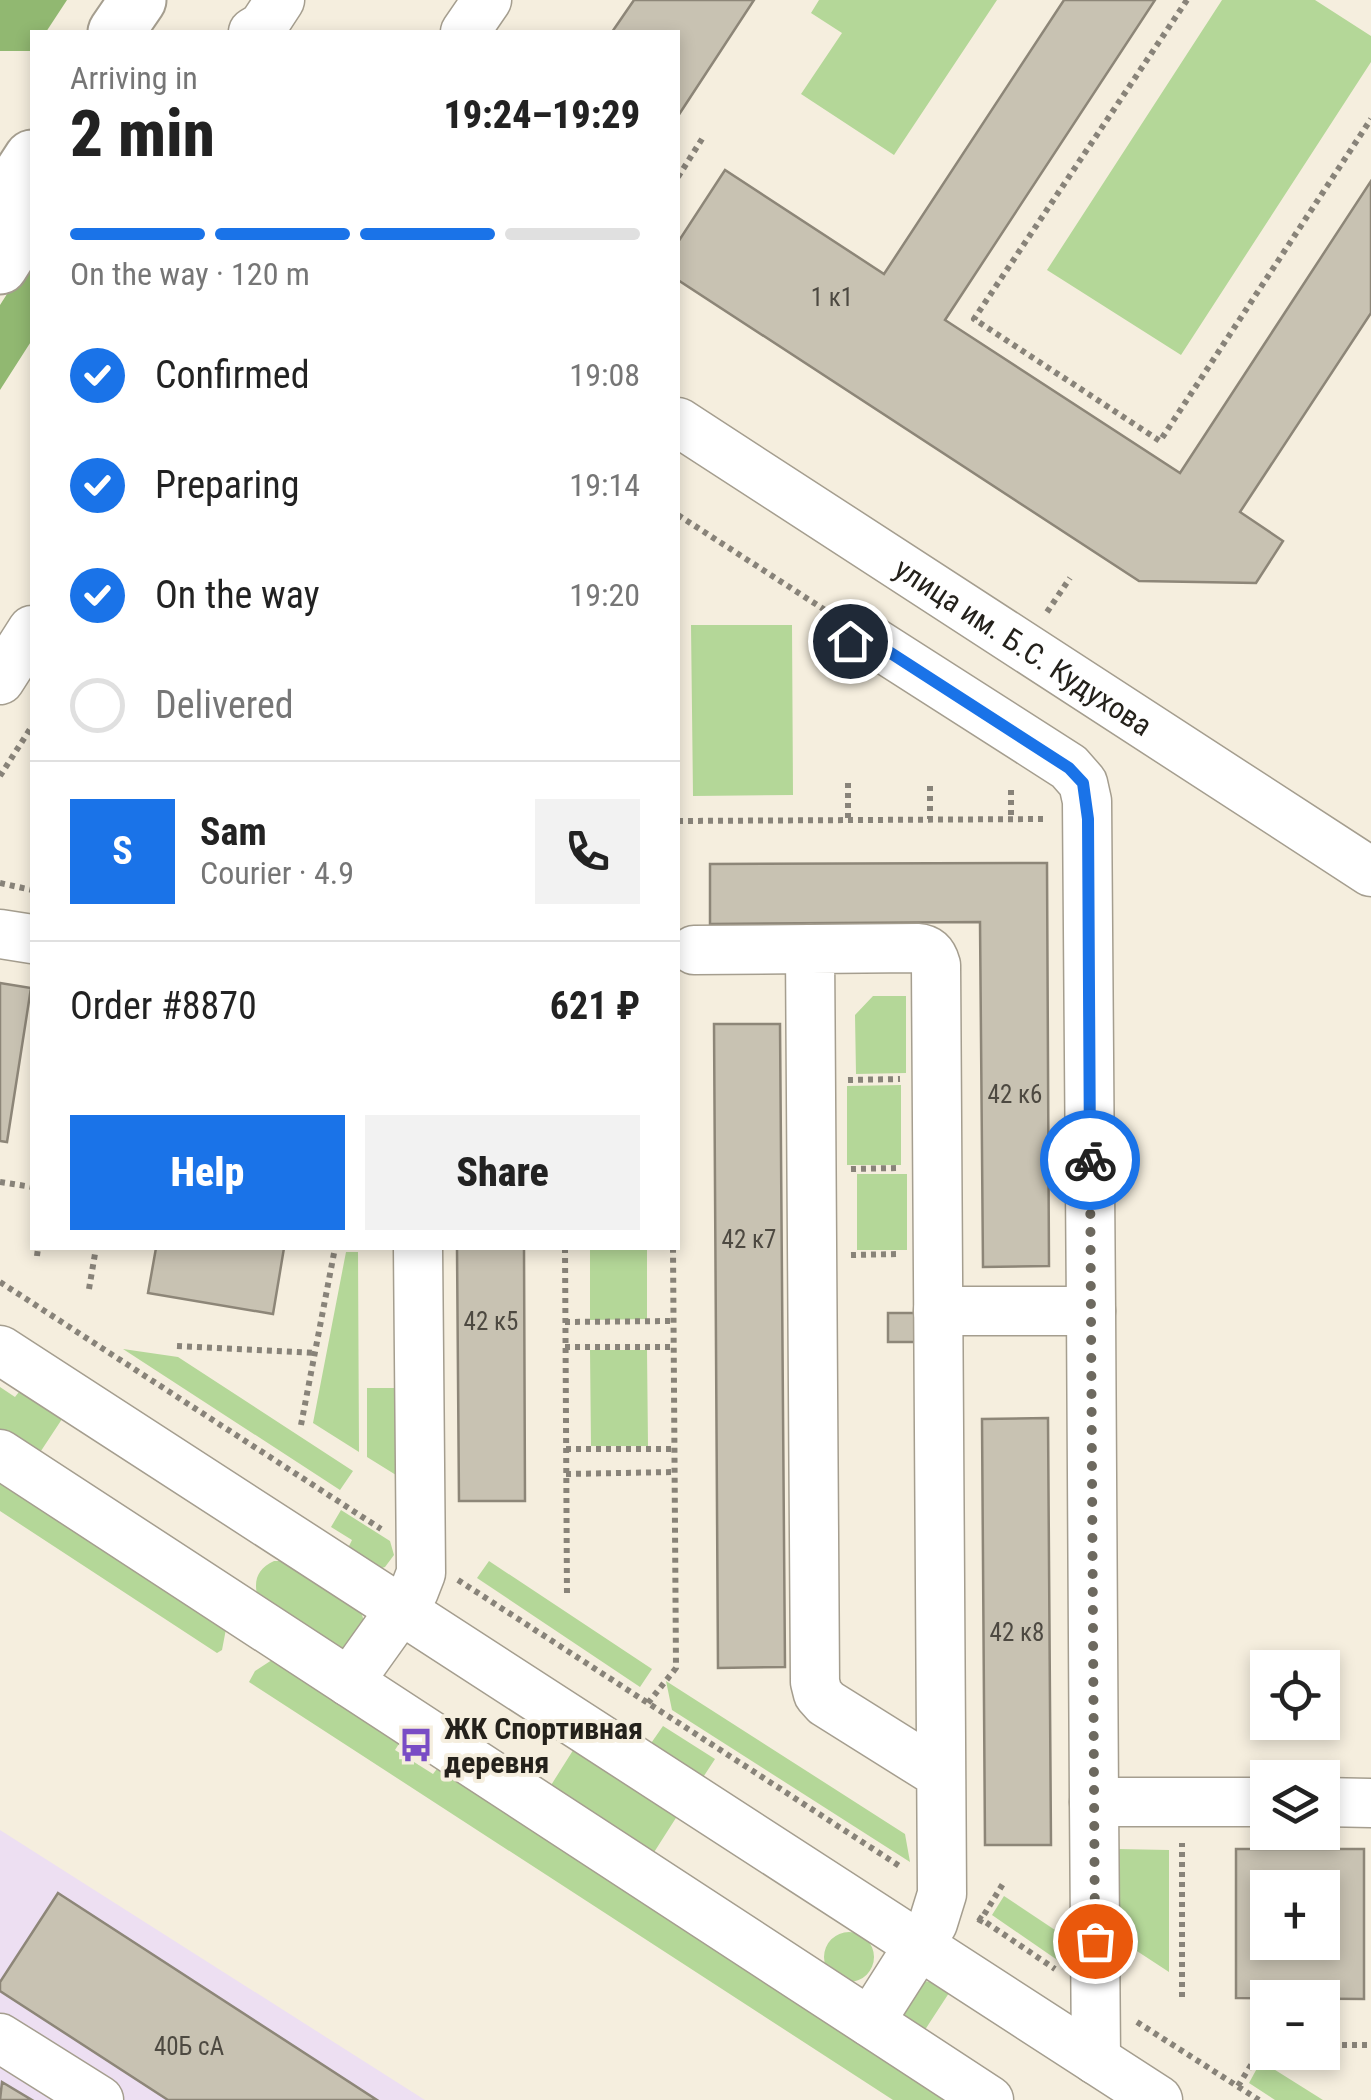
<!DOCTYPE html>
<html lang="en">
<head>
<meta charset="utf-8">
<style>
  :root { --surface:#fff; --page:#f2f2f2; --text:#222; --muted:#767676; --line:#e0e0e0; --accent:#1a73e8 }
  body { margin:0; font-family:"Roboto Condensed",sans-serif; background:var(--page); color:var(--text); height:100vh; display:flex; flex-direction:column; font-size:38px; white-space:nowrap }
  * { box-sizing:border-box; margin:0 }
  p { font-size:32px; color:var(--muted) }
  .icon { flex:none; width:55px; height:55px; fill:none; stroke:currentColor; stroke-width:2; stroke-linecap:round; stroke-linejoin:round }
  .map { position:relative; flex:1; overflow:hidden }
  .details { position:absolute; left:30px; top:30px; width:650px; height:1220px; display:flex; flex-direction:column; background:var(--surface); border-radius:0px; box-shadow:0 5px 15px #0003 }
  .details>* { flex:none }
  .tools { position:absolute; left:1250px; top:1650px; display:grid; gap:20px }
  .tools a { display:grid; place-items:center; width:90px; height:90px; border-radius:0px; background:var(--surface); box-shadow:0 5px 15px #0003; font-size:50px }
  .pin { position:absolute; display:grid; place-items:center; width:85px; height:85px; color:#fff; margin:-42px; border:5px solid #fff; border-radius:50%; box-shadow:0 2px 10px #0007 }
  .courier { position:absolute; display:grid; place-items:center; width:100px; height:100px; margin:-50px; border:8px solid #1a73e8; border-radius:50%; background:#fff; color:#222; box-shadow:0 2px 12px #0007 }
  .headline em { font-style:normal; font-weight:800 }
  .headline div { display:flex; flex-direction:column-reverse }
  .headline { display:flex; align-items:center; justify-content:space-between; height:170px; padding:0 40px }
  h1 { font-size:65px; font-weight:800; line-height:75px }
  .bar { display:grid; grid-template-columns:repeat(4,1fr); gap:15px 10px; align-content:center; height:120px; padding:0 40px }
  .bar i { height:12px; border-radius:8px; background:var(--line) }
  .bar .current { background:var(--accent) }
  .bar p { grid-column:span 4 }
  .line { display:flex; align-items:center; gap:25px; padding:0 40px; border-top:2px solid var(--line) }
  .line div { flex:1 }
  .round { display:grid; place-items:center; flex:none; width:105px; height:105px; border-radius:0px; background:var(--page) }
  ol { padding:0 40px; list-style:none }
  li { display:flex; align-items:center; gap:30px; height:110px }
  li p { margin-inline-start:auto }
  li .icon { padding:10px; border-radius:50%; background:var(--accent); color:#fff; stroke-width:4 }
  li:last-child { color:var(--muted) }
  li i { width:55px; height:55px; border:5px solid var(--line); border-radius:50% }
  .primary-button { display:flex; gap:20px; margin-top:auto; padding:20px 40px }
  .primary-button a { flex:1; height:115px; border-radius:0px; background:var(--accent); color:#fff; font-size:40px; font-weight:800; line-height:115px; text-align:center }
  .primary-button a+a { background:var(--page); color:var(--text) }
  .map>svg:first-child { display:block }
  .industrial { fill:#eddff2 }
  .green { fill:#b4d798 }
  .forest { fill:#91b871 }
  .building { fill:#c8c2b2; stroke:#8d8678; stroke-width:2.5; fill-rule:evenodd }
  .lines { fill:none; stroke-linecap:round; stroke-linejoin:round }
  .minor-casing { stroke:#a59e8f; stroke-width:51 }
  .highway-casing { stroke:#a59e8f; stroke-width:59 }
  .path { stroke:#888379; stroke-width:6; stroke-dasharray:5 5; stroke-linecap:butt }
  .minor { stroke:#fff; stroke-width:48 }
  .highway { stroke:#fff; stroke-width:55 }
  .done { stroke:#6d695f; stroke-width:10; stroke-dasharray:0 18 }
  .route { stroke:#1a73e8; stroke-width:12 }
  .labels { text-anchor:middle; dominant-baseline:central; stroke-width:8; stroke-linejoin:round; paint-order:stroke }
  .number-label { font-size:25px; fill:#4d4941 }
  .street-label { font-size:30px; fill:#24211b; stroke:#f5eede }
  .poi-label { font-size:30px; font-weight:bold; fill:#24211b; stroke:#f5eede; text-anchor:start }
</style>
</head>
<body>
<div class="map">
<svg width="1371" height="2100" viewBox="0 0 1371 2100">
  <rect width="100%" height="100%" fill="#f5eede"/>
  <!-- industrial -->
  <path class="industrial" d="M 0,1830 L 425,2100 L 0,2100 Z"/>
  <!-- green -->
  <path class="green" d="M 819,0 L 997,0 L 894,155 L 801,94 L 842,33 L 811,13 Z
    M 1222,0 L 1315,0 L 1371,36 L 1371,62 L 1181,355 L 1047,270 Z
    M 691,625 L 792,625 L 793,795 L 693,796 Z
    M 873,996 L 906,996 L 906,1073 L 856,1074 L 855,1015 Z
    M 901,1085 L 901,1165 L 847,1165 L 847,1086 Z
    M 857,1174 L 907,1174 L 907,1250 L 857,1250 Z
    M 590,1248 L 647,1248 L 647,1319 L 590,1320 Z
    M 346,1252 L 358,1252 L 359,1452 L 313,1423 Z
    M 123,1349 L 178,1357 L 353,1471 L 340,1490 Z
    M 590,1350 L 647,1350 L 648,1446 L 591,1446 Z
    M 0,1387 L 15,1397 L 22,1388 L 64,1416 L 37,1457 L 0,1433 Z
    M 367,1388 L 403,1388 L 404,1480 L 367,1457 Z
    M 0,1466 L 226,1629 L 222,1650 L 217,1653 L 0,1511 Z
    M 341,1510 L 390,1541 L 394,1555 L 385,1567 L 379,1569 L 346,1552 L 352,1540 L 331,1527 Z
    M 274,1561 L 283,1561 L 361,1612 L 364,1621 L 350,1646 L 339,1649 L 258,1598 C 253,1581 257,1569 274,1561 Z
    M 489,1561 L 652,1669 L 640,1687 L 477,1578 Z
    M 275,1658 L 404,1736 L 395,1750 L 433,1774 L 442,1762 L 963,2100 L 893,2100 L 249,1682 L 255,1671 Z
    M 666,1681 L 905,1834 L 910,1862 L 672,1710 Z
    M 663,1726 L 715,1759 L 700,1782 L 647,1749 Z
    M 577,1744 L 681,1810 L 651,1857 L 548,1790 Z
    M 1117,1849 L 1169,1850 L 1169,1972 L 1117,1938 Z
    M 1004,1896 L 1064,1936 L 1066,1966 L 992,1915 Z
    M824 1957a25 25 0 1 1 50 0a25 25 0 1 1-50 0Z
    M 925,1981 L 934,1983 L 949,1993 L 919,2039 L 904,2029 L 899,2003 L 917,1984 Z
    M 1261,2061 L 1323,2100 L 1275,2100 L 1249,2083 Z"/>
  <!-- forest -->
  <path class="forest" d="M 0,0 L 67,0 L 46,32 L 32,32 L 32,51 L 0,51 Z
    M 32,255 L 32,340 L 0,390 L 0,305 Z"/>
  <!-- building -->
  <path class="building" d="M 634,0 L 754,0 L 678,116 L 678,32 L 612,32 Z
    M 1064,0 L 1155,0 L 945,320 L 1180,473 L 1371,181 L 1371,313 L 1240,512 L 1283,541 L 1256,583 L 1139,581 L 678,280 L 678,242 L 725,170 L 884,274 Z
    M 1047,863 L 1049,1266 L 983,1267 L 980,922 L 710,924 L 710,864 Z
    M 0,983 L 31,988 L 7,1142 L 0,1141 Z
    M 714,1024 L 780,1024 L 785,1667 L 718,1668 Z
    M 156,1248 L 284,1248 L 273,1314 L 148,1293 Z
    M 457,1248 L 524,1248 L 525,1501 L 459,1501 Z
    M 888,1313 L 916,1313 L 916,1342 L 888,1342 Z
    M 1048,1418 L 1051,1845 L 985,1845 L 982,1419 Z
    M 1236,1849 L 1364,1849 L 1364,1999 L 1236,1998 ZM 1268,1888 L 1322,1888 L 1322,1942 L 1268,1942 Z
    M 58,1893 L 377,2100 L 168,2100 L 0,1991 L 0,1982 Z
    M 2,2082 L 32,2100 L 0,2100 Z"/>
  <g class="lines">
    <!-- minor casing -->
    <g class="minor-casing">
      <g id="minor">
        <path d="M 253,32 L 263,26 L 280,0"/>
        <path d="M 465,32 L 487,0"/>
        <path id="s1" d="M 678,422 L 1371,872"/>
        <path d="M 850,641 L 859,637 L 869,639 L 1069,767 L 1083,783 L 1087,801 L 1091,1311 L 938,1311"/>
        <path d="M 0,680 L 32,630"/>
        <path d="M 0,934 L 32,939"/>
        <path d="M 694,950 L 810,949"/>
        <path d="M 1091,1311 L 1094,1802"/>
        <path d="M 0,1350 L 1158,2100"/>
        <path d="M 0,1454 L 989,2100"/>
        <path d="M 349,1682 L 414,1591 L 421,1573 L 418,1248"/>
        <path d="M 1322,1802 L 1371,1803"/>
        <path d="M 870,2022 L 933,1923 L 942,1894 L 936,965 C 933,954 929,949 917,948 L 810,949 L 815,1682 L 818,1694 L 826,1703 L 941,1775"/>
        <path d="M 0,2038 L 99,2100"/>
        <path d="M 1096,2060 L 1094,1802 L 1268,1802"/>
      </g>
    </g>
    <!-- highway casing -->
    <g class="highway-casing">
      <path id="highway" d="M 116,32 L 138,0
        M 0,207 L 32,158
        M 0,266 L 32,215"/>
    </g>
    <!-- path -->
    <path class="path" d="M 1187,0 L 974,319 L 1160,441 L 1371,119
      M 678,177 L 702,139
      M 678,515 L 828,612
      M 1047,612 L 1070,578
      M 0,776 L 32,726
      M 848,783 L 848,820
      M 930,786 L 930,819
      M 1011,790 L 1011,819
      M 678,821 L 1046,819
      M 0,883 L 32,890
      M 848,1080 L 900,1079
      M 851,1169 L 898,1168
      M 0,1182 L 32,1187
      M 565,1248 L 567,1597
      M 851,1255 L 899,1254
      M 37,1256 L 38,1248
      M 0,1282 L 381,1529
      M 89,1289 L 96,1248
      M 565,1322 L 673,1321
      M 177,1346 L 315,1353
      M 565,1347 L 673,1347
      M 301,1425 L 335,1248
      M 566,1449 L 674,1449
      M 566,1474 L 674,1472
      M 458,1580 L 901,1867
      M 648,1703 L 676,1668 L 673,1248
      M 978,1917 L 1055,1969
      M 979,1923 L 1004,1882
      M 1182,1997 L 1182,1843
      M 1137,2022 L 1259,2100
      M 1255,2045 L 1268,2045
      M 1322,2045 L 1371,2045
      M 1238,2086 L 1261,2049"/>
    <!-- minor -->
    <use href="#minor" class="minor"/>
    <!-- highway -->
    <use href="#highway" class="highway"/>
  </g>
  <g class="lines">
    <!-- done -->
    <path class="done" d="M 1090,1160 L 1095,1941"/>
    <!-- route -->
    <path class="route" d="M 850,641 L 859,637 L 869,639 L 1069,768 L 1083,783 L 1088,819 L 1090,1160"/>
  </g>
  <!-- icons -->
  <defs>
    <g id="bus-bare" transform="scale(2.7)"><path d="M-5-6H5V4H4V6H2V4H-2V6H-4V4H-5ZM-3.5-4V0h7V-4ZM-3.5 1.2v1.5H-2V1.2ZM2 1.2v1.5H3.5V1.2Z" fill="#794cc5" stroke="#f5eede" stroke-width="2.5" paint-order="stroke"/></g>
  </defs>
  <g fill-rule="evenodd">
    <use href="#bus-bare" x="416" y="1745"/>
  </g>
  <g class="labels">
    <!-- number labels -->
    <g class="number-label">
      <text x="832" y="297">1 к1</text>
      <text x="1015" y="1094">42 к6</text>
      <text x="749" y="1239">42 к7</text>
      <text x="491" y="1321">42 к5</text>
      <text x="1017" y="1632">42 к8</text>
      <text x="189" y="2046">40Б сА</text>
    </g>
    <!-- street labels -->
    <g class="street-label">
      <text stroke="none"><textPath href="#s1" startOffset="412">улица им. Б.С. Кудухова</textPath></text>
    </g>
    <!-- poi labels -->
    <g class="poi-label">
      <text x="444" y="1728">ЖК Спортивная<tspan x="444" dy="34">деревня</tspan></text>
    </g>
  </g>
</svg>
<div class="tools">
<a><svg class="icon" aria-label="locate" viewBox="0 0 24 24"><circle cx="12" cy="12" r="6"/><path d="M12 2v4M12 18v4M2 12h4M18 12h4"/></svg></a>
<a><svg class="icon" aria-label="layers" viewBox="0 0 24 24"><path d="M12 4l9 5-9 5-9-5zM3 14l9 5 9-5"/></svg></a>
<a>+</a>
<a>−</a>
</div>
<div class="pin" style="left:1095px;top:1941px;background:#ea580c"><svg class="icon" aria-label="bag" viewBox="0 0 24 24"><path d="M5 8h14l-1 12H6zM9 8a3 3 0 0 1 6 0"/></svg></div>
<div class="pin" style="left:850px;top:641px;background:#1f2937"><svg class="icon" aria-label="home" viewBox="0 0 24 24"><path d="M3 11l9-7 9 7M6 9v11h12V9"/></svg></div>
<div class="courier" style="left:1090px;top:1160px"><svg class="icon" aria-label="bike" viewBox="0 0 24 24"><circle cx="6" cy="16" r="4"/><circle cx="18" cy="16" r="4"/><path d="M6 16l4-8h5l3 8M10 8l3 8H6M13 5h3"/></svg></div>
<section class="details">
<div class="headline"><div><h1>2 min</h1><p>Arriving in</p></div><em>19:24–19:29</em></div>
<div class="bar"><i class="current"></i><i class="current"></i><i class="current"></i><i></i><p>On the way · 120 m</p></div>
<ol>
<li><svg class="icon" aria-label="check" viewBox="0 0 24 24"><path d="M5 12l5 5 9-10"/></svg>Confirmed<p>19:08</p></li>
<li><svg class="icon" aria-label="check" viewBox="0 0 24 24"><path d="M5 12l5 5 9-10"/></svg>Preparing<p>19:14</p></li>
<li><svg class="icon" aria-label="check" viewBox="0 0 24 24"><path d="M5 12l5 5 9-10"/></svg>On the way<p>19:20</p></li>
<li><i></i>Delivered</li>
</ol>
<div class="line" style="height:180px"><b class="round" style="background:var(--accent);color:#fff">S</b><div><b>Sam</b><p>Courier · 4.9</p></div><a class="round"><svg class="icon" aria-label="phone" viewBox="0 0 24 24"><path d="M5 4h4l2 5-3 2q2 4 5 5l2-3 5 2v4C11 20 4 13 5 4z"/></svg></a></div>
<div class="line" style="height:130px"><div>Order #8870</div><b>621 ₽</b></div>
<div class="primary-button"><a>Help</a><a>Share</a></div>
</section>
</div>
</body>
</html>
